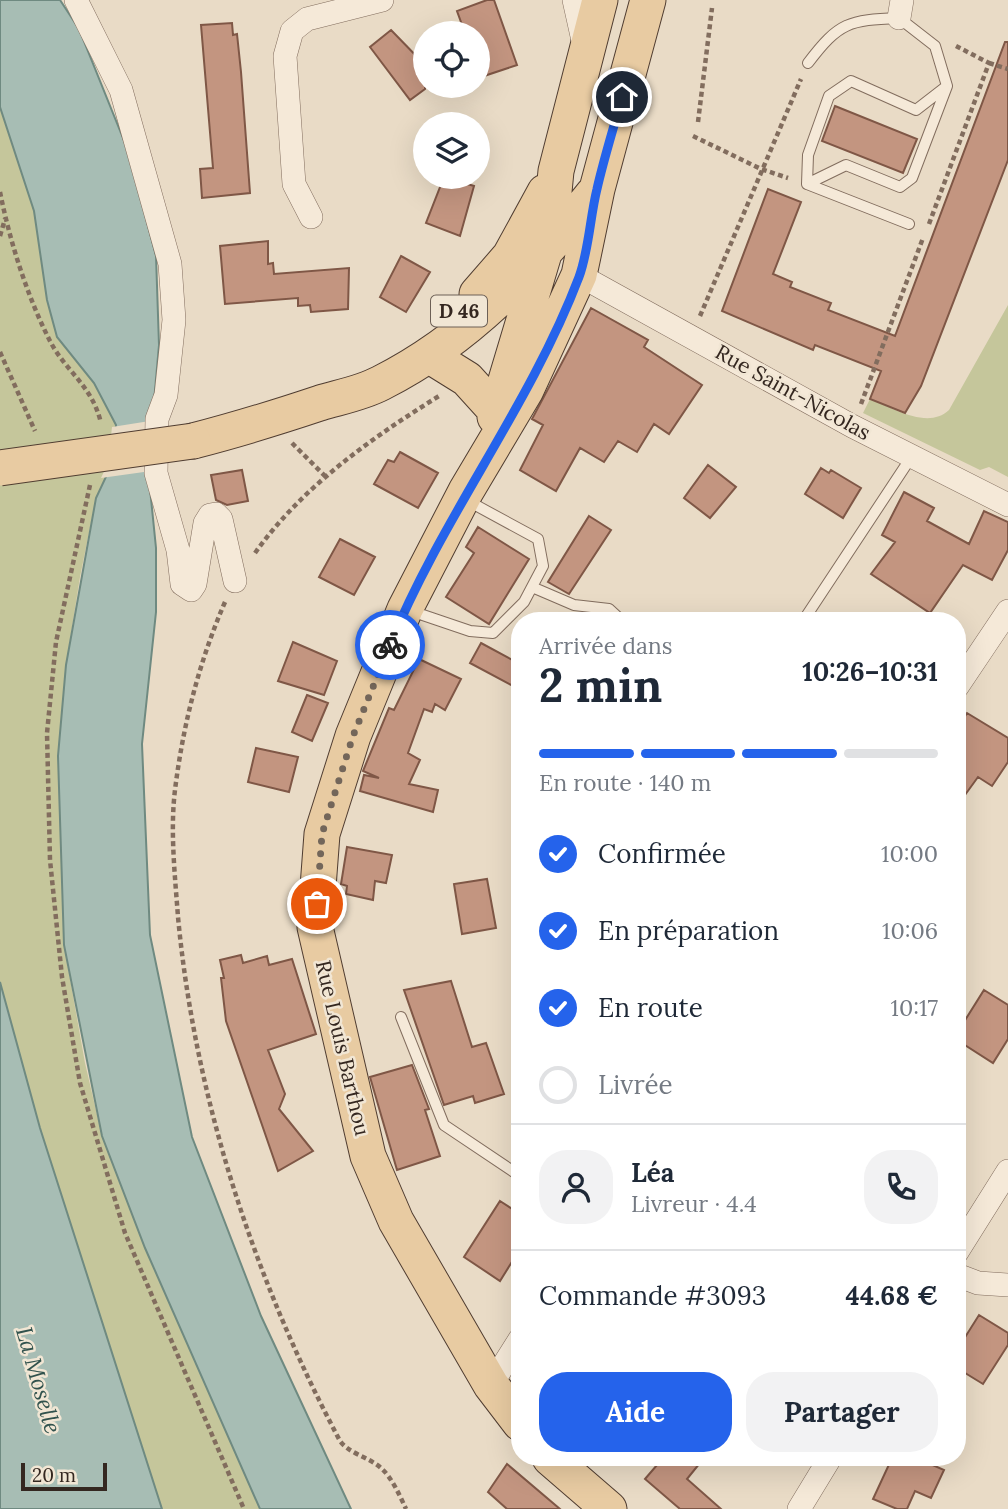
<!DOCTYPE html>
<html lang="fr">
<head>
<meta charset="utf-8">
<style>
  :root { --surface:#fff; --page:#f2f2f3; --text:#1f2937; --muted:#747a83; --line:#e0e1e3; --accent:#2563eb }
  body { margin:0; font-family:Lora,serif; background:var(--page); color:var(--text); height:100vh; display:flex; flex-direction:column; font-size:26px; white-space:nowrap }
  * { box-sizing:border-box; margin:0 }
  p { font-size:23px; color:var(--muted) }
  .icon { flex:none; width:38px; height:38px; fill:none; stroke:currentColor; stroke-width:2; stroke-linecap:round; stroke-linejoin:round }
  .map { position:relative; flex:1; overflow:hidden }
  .drawer { position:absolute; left:511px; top:612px; width:455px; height:854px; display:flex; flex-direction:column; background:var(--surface); border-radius:28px; box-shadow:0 7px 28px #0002 }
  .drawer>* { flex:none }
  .tools { position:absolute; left:413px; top:21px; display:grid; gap:14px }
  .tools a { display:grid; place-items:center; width:77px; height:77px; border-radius:50%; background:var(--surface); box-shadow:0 7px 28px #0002; font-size:35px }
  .scale { position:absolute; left:21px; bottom:18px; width:86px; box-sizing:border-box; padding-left:7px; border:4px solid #342720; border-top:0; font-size:19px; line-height:24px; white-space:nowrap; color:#342720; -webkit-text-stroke:5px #f1e6d4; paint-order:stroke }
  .pin { position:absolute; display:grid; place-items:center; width:60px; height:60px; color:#fff; margin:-30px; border:4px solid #fff; border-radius:50%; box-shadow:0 2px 7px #0007 }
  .courier { position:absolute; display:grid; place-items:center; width:70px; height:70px; margin:-35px; border:5px solid #2563eb; border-radius:50%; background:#fff; color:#222; box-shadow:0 2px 9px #0007 }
  .summary em { font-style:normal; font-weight:700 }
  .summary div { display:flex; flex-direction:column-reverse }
  .summary { display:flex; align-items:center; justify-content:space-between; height:119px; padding:0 28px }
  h1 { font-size:46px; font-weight:700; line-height:52px }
  .bar { display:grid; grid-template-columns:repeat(4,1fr); gap:10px 7px; align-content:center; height:84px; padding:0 28px }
  .bar i { height:9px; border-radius:5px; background:var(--line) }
  .bar .active { background:var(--accent) }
  .bar p { grid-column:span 4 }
  .line { display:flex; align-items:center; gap:18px; padding:0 28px; border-top:2px solid var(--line) }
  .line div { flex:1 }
  .round { display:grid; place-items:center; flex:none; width:74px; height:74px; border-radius:28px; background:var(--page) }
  ol { padding:0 28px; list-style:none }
  li { display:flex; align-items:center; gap:21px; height:77px }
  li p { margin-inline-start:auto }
  li .icon { padding:7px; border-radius:50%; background:var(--accent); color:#fff; stroke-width:4 }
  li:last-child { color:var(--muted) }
  li i { width:38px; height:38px; border:4px solid var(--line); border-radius:50% }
  .action { display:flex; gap:14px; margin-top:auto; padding:14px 28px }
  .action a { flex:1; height:80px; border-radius:28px; background:var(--accent); color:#fff; font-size:28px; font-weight:700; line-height:80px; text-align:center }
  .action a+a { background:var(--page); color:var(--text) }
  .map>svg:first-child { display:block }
  .green { fill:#c5c69b }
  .water { fill:#a7bdb4; stroke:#6f8a81; stroke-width:2 }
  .pier { fill:#e9dbc6 }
  .building { fill:#c39580; stroke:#7f5746; stroke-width:2 }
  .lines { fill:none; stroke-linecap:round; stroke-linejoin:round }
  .service-casing { stroke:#826d5e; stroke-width:12 }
  .minor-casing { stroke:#826d5e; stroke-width:24 }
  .primary-casing { stroke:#503d31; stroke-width:37 }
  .path { stroke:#826d5e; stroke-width:4.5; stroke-dasharray:5 3.5; stroke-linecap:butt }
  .service { stroke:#f5e9d8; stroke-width:10 }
  .minor { stroke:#f5e9d8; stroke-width:23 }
  .primary { stroke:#e8cba2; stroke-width:35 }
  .primary-bridge-casing { stroke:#503d31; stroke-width:37; stroke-linecap:butt }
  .primary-bridge { stroke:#e8cba2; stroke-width:35 }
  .done { stroke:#73665a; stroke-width:7; stroke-dasharray:0 12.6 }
  .route { stroke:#2563eb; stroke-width:9 }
  .labels { text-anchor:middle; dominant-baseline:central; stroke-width:5; stroke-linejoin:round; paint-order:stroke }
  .shield { fill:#f1e6d4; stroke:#6d6056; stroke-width:2 }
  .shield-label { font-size:19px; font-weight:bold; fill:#342720 }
  .street-label { font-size:21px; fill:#342720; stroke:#f1e6d4 }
  .water-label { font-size:23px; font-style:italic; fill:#31524d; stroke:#f1e6d4 }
</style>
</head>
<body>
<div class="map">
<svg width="1008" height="1509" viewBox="0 0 1008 1509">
  <rect width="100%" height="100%" fill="#e9dbc6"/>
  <!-- green -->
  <path class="green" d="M 0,107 L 34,211 L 47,300 L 57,337 L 94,383 L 116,425 L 112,464 L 96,498 L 80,577 L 66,665 L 58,756 L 64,945 L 85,1063 L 102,1136 L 145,1248 L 260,1509 L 162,1509 L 40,1128 L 0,982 Z
    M 1008,305 L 1008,477 L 989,467 L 980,470 L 863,413 L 870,399 C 893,408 928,430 949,410 Z"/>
  <!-- water -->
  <path class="water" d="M 0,0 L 60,0 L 79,29 L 129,153 L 156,256 L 159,345 L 148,469 L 156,548 L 156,612 L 142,744 L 150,935 L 192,1137 L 261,1316 L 351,1509 L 260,1509 L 145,1248 L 102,1136 L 64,945 L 58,756 L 66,665 L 96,498 L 112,464 L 116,425 L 94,383 L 57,337 L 47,300 L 34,211 L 0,107 Z
    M 0,982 L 40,1128 L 162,1509 L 0,1509 Z"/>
  <!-- pier -->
  <path class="pier" d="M 156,420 L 151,471 L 101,478 L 108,463 L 112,427 Z"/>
  <!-- building -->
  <path class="building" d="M 487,0 L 494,0 L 517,65 L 478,78 L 478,33 L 465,33 L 457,11 Z
    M 232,23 L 233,35 L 237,34 L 241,72 L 250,193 L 202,198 L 200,169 L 213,168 L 201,25 Z
    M 391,30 L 425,65 L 425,89 L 410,100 L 370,47 Z
    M 1005,42 L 1008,42 L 1008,160 L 921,386 L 905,413 L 870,399 L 881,371 L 815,345 L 813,350 L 722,311 L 768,189 L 801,202 L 773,274 L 792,282 L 790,287 L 831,303 L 828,310 L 895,336 Z
    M 835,106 L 917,139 L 903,173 L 822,141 Z
    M 444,177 L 474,186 L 460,236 L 426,223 Z
    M 268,241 L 268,264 L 273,263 L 274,274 L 349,268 L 348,309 L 311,312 L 310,305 L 298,306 L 298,298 L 225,304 L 220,246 Z
    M 401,256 L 430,272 L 406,312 L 380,297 Z
    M 591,308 L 648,340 L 644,347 L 702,385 L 669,434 L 654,424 L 637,452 L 618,441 L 604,462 L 580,448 L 556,491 L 520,470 L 543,425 L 532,419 Z
    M 400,452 L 438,473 L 418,508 L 374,484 L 388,460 L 394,462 Z
    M 708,465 L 736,487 L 710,518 L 684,498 Z
    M 821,468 L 829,473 L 831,470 L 861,488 L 843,518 L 805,494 Z
    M 242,470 L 248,501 L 227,505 L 216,500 L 211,475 Z
    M 904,492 L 934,508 L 927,521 L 969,544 L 984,511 L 1008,522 L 1008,550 L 992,580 L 963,565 L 930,613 L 871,574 L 895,542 L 882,535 Z
    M 589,516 L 611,530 L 569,594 L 548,582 Z
    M 478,527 L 529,559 L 489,624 L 446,597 L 474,553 L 466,547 Z
    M 340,539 L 375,557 L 354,595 L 319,577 Z
    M 293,642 L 337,661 L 324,695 L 278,681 Z
    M 481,643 L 520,664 L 520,674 L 513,686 L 470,663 Z
    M 419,659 L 461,679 L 445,710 L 435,704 L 432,712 L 424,709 L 408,753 L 420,760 L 409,784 L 438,790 L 433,812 L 360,791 L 364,775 L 379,778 L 363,771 L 389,708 L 394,710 Z
    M 307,695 L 328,703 L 312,741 L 292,732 Z
    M 967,713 L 1008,738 L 1008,762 L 992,786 L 978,777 L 957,806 L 957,729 Z
    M 256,748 L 298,757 L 289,792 L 248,782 Z
    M 347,847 L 392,855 L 386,883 L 375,881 L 373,900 L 346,894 L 347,886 L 341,884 Z
    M 487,879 L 496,928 L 462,934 L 454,884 Z
    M 241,955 L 243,963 L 267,956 L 269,965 L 292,959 L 316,1034 L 268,1050 L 285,1094 L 279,1109 L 313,1151 L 278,1171 L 226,1021 L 221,978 L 224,978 L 220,960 Z
    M 451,981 L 472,1047 L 486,1043 L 504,1094 L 475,1103 L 473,1096 L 444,1105 L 404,990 Z
    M 984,990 L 1008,1005 L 1008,1039 L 993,1063 L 957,1040 L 957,1033 Z
    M 412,1065 L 429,1109 L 425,1110 L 440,1156 L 397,1170 L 370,1077 Z
    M 500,1201 L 520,1214 L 520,1249 L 500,1281 L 464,1257 Z
    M 979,1315 L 1008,1333 L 1008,1345 L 983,1384 L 957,1368 L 957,1350 Z
    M 663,1458 L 704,1458 L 687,1479 L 721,1509 L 680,1509 L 645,1479 Z
    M 892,1458 L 917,1458 L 944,1470 L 931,1498 L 915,1491 L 907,1509 L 897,1509 L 873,1499 Z
    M 507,1464 L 560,1509 L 507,1509 L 488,1492 Z"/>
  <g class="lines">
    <!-- service casing -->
    <g class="service-casing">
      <path id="service" d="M 807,184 L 846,165 L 900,187 L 912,178 L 947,86 L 935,46 L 899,18 C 849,20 839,22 808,63
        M 909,224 L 807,184 L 808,155 L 829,96 L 851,81 L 916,110 L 947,86
        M 532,587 L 574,605 L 609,609 L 622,621
        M 411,611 L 470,631 L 493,633 L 524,602 L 543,566 L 538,539 L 468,501
        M 803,621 L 912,456
        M 401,1017 L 444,1125 L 520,1176"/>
    </g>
    <!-- minor casing -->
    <g class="minor-casing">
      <path id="minor" d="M 76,0 L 121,90 L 170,264 L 174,320 L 166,395 L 157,419 L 156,473 L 178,550 L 182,584 L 191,590 L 195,584 L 205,523 L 210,515 L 216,514 L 221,519 L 235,581
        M 574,0 L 584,45
        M 899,18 L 902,0
        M 311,217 L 294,184 L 285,56 L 292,31 L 307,19 L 382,0
        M 579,275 L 852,426 L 1008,505
        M 957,687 L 1008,611
        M 957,1252 L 1008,1171
        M 957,1275 L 978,1283 L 1008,1285
        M 491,1385 L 520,1339
        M 799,1509 L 830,1458"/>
    </g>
    <!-- primary casing -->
    <g class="primary-casing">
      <path id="primary" d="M 477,294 L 510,256 L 545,192
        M 430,356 L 467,379 L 496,411
        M 495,417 L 543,257 L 551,222 L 556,171 L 600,0
        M 193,441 C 236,430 278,417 320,403 C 340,397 362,393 381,383 C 468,339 533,270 593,194
        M 520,1423 L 491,1385 L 396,1221 L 368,1156 L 315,927 L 322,834 L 353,736 L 405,609 L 466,491 L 526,390 L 579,275 L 597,189 L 648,0
        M 550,1458 L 609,1509"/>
    </g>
    <!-- path -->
    <path class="path" d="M 989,63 L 1008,69
      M 698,122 L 712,8
      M 693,136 L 761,169 L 788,178
      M 0,192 C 10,242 27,296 50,341 C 66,372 92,385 101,423
      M 929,224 L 989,63 L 956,46
      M 0,236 L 5,219
      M 700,316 L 801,79
      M 0,352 L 35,431
      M 861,404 L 923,238
      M 292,443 L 326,477
      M 90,485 L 56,642 L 47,733 L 50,860 L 62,977 L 80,1083 L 125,1233 L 244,1509
      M 255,553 C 302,487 370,439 439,396
      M 225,602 C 199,662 183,725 175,790 C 170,831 175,876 178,917 C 195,1098 254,1279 339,1439 C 346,1453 370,1457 382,1469 C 392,1478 400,1496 406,1509"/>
    <!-- service -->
    <use href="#service" class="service"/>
    <!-- minor -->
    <use href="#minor" class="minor"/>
    <!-- primary -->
    <use href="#primary" class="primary"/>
    <!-- primary-bridge casing -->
    <g class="primary-bridge-casing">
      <path id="primary-bridge" d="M 0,468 L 193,441"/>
    </g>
    <!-- primary-bridge -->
    <use href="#primary-bridge" class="primary-bridge"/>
  </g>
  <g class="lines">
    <!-- done -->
    <path class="done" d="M 317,904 L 322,834 L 353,736 L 390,645"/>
    <!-- route -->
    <path class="route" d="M 390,645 C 442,517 530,406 579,277 C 589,250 590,217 597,189 C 604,158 614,127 622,97"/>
  </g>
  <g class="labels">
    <!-- shield labels -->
    <rect class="shield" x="431" y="295.5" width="56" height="31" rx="5"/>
    <g class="shield-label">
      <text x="459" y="311">D 46</text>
    </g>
    <!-- street labels -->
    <g class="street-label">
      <text transform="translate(793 392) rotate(29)">Rue Saint-Nicolas</text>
      <text transform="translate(343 1048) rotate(77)">Rue Louis Barthou</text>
    </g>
    <!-- water labels -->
    <g class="water-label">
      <text transform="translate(39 1380) rotate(74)">La Moselle</text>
    </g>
  </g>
</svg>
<div class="tools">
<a><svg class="icon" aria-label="locate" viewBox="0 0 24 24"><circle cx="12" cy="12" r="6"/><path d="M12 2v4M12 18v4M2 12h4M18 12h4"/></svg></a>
<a><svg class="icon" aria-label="layers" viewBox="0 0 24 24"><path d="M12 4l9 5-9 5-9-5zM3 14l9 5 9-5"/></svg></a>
</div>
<div class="scale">20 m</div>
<div class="pin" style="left:317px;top:904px;background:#ea580c"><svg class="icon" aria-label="bag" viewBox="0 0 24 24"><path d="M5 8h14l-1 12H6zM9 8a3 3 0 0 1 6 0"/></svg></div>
<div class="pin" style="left:622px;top:97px;background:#1f2937"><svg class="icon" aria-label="home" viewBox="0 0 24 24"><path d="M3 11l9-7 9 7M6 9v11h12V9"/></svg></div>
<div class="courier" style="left:390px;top:645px"><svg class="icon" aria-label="bike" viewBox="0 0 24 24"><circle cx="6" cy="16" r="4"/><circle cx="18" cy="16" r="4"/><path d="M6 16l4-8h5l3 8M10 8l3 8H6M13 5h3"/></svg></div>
<section class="drawer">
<div class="summary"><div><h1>2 min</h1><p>Arrivée dans</p></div><em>10:26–10:31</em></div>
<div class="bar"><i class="active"></i><i class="active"></i><i class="active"></i><i></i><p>En route · 140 m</p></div>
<ol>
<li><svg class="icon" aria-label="check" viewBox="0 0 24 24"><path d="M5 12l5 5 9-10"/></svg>Confirmée<p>10:00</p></li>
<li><svg class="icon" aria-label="check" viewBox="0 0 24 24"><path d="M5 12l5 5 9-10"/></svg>En préparation<p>10:06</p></li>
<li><svg class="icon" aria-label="check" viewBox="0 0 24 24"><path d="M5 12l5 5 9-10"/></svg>En route<p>10:17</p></li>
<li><i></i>Livrée</li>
</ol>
<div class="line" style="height:126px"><a class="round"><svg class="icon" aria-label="person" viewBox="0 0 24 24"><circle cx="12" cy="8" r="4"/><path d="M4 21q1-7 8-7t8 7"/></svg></a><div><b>Léa</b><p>Livreur · 4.4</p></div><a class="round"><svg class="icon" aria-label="phone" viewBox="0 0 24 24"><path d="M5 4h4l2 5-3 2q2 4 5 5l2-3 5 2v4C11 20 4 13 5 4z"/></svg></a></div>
<div class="line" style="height:91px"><div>Commande #3093</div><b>44.68 €</b></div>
<div class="action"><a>Aide</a><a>Partager</a></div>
</section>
</div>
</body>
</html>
